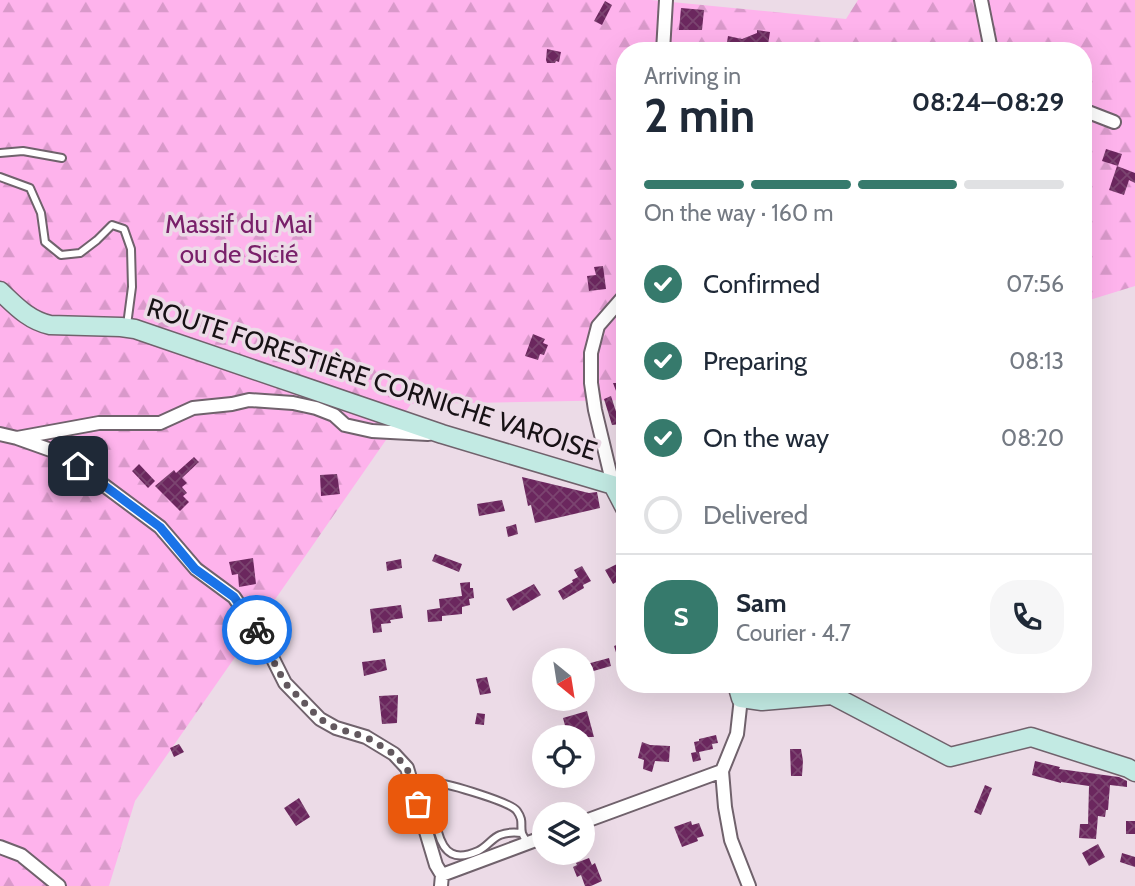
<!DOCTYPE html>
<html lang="en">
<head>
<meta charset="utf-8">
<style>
  :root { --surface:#fff; --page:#f6f6f7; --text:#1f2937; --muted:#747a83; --line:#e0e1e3; --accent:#367a6c }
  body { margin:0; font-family:Cabin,sans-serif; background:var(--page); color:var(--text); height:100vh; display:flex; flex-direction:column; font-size:26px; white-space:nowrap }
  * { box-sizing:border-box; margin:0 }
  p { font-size:23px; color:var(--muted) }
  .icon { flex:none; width:38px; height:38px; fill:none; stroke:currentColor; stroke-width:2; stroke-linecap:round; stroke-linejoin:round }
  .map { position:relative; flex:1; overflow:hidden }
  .details { position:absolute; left:616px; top:42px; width:476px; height:651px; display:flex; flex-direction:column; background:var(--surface); border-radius:28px; box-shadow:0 7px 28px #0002 }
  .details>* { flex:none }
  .needle { width:46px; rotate:150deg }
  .controls { position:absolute; left:532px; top:648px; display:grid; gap:14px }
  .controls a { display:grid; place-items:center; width:63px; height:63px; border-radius:50%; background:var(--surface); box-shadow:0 7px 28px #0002; font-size:35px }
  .pin { position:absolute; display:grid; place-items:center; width:60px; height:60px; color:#fff; margin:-30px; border-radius:14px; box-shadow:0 4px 10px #0006 }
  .courier { position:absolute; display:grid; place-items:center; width:70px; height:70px; margin:-35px; border:5px solid #1a73e8; border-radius:50%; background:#fff; color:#222; box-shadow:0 2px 9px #0007 }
  .summary em { font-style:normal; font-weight:700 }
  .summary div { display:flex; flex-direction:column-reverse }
  .summary { display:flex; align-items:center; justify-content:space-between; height:119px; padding:0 28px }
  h1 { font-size:46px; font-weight:700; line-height:52px }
  .bar { display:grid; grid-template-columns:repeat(4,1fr); gap:10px 7px; align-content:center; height:84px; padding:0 28px }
  .bar i { height:9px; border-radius:5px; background:var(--line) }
  .bar .current { background:var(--accent) }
  .bar p { grid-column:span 4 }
  .line { display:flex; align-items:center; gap:18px; padding:0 28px; border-top:2px solid var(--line) }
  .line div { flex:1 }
  .round { display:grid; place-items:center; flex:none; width:74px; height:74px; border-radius:28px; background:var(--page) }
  ol { padding:0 28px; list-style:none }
  li { display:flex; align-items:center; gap:21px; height:77px }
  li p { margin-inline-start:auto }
  li .icon { padding:7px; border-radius:50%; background:var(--accent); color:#fff; stroke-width:4 }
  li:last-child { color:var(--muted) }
  li i { width:38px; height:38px; border:4px solid var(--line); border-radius:50% }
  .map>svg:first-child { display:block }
  .forest { fill:url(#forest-firs) }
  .building { fill:url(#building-cross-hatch) }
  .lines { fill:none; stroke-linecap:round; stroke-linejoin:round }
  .lane-casing { stroke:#70626c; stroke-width:10 }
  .street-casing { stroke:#70626c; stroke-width:16 }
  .secondary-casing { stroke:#70626c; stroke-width:21 }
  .lane { stroke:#fff; stroke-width:6 }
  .street { stroke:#fff; stroke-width:12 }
  .secondary { stroke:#c2eae3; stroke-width:18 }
  .done { stroke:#62585e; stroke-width:7; stroke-dasharray:0 12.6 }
  .route { stroke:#1a73e8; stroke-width:9 }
  .labels { text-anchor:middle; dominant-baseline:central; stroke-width:7; stroke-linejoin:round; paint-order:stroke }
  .park-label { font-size:26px; fill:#79206a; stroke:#ecdbe7 }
  .street-label { font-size:26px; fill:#171115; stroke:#ecdbe7 }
</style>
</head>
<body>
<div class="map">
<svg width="1135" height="886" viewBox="0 0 1135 886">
  <defs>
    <pattern id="forest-firs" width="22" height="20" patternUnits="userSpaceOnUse" patternTransform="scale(1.75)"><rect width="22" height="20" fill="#feb3ec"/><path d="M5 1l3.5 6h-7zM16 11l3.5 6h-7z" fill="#d999ca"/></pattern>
    <pattern id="building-cross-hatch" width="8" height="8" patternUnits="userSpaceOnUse" patternTransform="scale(1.75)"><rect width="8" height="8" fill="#6b275e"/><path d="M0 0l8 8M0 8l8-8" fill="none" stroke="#7b4470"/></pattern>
  </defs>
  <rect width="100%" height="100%" fill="#ecdbe7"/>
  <!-- forest -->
  <path class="forest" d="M 0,0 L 651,0 L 846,19 L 858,0 L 1135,0 L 1135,286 L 1083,302 L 1083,51 L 625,51 L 625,400 L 411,404 L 135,801 L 109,886 L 0,886 Z"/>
  <!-- building -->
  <path class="building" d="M 605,1 L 612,5 L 602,25 L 594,21 Z
    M 681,8 L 704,10 L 702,30 L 679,30 Z
    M 757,30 L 770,32 L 768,45 L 761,48 L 763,51 L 740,51 L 726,48 L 728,36 L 742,39 L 757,33 Z
    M 547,49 L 561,52 L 559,62 L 556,61 L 555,63 L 547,63 L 546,60 Z
    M 1106,149 L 1122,154 L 1118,166 L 1102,161 Z
    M 1117,166 L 1135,173 L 1135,183 L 1129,180 L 1124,195 L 1109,190 Z
    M 603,266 L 606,289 L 589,291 L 587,276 L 596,275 L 594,267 Z
    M 533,334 L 545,339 L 543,343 L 548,345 L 544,355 L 540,354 L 538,360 L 525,356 Z
    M 613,383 L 625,383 L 625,412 L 624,412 Z
    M 611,396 L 620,424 L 612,425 L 604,399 Z
    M 194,457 L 199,462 L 182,478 L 187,483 L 182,487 L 187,493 L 183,496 L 189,502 L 180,511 L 155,486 L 174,470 L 176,473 Z
    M 139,464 L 155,481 L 148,488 L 132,471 Z
    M 337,474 L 340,494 L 321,496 L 320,475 Z
    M 522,477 L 589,493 L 597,492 L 600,508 L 535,523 L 531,505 L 528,506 Z
    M 502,500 L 505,511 L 479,516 L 477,504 Z
    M 516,524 L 518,534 L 508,537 L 506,527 Z
    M 435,554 L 462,564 L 459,572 L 432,561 Z
    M 253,558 L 256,584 L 239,587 L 238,574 L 232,575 L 229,562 Z
    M 401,559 L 402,568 L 387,571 L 386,562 Z
    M 625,560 L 625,577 L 613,584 L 605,570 Z
    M 582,566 L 591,581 L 583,585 L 584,588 L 563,600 L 558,591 L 573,582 L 572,580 L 578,577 L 574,570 Z
    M 470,582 L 470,588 L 473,588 L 474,598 L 469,599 L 470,605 L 462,607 L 462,614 L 442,616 L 442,621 L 428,622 L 427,610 L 440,608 L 439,599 L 462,596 L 460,583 Z
    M 534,584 L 541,595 L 513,611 L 506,599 Z
    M 401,605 L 403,618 L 390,620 L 391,623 L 381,624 L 382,632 L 373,633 L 370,609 Z
    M 621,643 L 621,645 L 625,645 L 625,675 L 623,675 L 614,646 Z
    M 609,658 L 611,666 L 583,674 L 583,665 Z
    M 385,659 L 387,670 L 364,676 L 362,662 Z
    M 487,677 L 491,693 L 480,695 L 476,679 Z
    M 398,695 L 397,723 L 382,724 L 379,696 Z
    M 587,711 L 594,737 L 568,737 L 563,718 Z
    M 477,713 L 485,714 L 484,725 L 475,724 Z
    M 716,735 L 718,743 L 712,744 L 713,749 L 699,752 L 701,760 L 693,762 L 691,753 L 696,752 L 694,742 L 699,741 L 699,739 Z
    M 642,742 L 650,745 L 670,746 L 669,762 L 655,761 L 652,772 L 643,769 L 644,760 L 638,758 Z
    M 179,744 L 184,752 L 174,757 L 170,748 Z
    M 790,749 L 801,749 L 803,761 L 802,776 L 791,776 Z
    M 1035,761 L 1060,767 L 1059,769 L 1119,777 L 1127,781 L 1127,787 L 1110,785 L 1108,810 L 1106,810 L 1105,817 L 1098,816 L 1096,839 L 1079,838 L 1080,824 L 1088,824 L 1089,786 L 1061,782 L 1061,783 L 1032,775 Z
    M 985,785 L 992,788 L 981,815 L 974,812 Z
    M 299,798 L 310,817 L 296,826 L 284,808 Z
    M 691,821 L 692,825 L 699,823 L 704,836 L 697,838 L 698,841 L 682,847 L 674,827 Z
    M 1126,821 L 1135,821 L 1135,834 L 1126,834 Z
    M 1098,844 L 1105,857 L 1089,866 L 1082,853 Z
    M 1122,853 L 1135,857 L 1135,867 L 1120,862 Z
    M 589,858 L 592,865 L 595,863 L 602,881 L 591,886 L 585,886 L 581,875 L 577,877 L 573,867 L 577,865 L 576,863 Z"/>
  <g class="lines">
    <!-- lane casing -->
    <g class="lane-casing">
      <path id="lane" d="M 0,153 L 23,151 L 62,158
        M 0,177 L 30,188 L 41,213 L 45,242 L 61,255 L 80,253 L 97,240 L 112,225 L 124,229 L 131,249 L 132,287 L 127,325
        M 522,833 C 514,832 507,832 500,835 C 492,838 487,847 478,851 C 455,861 444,854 438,832 C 434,817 430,804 431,789 L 437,783 C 449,784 511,802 517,811 C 524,821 520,824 522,833 C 522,834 527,842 527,843"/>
    </g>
    <!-- street casing -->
    <g class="street-casing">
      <path id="street" d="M 981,0 L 990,45 L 995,51
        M 663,51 L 666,0
        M 1083,110 L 1114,122
        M 0,434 L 17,438 L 99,423 L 160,423 L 193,408 L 232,404 L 249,400 L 293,403 L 316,408 L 334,415 L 345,425 L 372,431 L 428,434
        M 17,438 L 62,454 L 160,527 L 196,569 L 234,597 L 265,643 L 285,683 L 320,719 L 336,728 L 366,737 L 394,754 L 407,768 L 436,865 L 442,875 L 441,886
        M 613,485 L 595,410 L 591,383 L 591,353 L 598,326 L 625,295
        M 741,698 L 737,734 L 722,771 L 725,807 L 731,840 L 749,886
        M 583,822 L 722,771
        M 0,847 L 21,855 L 59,886
        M 442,875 L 544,837"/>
    </g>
    <!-- secondary casing -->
    <g class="secondary-casing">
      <path id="secondary" d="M 0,291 C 15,305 28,320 50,325 L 121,327 L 135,329 L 442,434 L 613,485 L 625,508
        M 737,684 L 741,698 L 762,701 L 832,695 L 950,757 L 1031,737 L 1128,768 L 1135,772"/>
    </g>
    <!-- lane -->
    <use href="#lane" class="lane"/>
    <!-- street -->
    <use href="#street" class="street"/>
    <!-- secondary -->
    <use href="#secondary" class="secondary"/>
  </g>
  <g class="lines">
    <!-- done -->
    <path class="done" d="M 257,630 L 285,683 L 320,719 L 336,728 L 366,737 L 394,754 L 407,768 L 418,804"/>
    <!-- route -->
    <path class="route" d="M 78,466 L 160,527 L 195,569 L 234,597 L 257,630"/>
  </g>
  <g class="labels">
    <!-- park labels -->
    <g class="park-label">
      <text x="239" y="224">Massif du Mai<tspan x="239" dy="30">ou de Sicié</tspan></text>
    </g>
    <!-- street labels -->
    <g class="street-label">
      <text transform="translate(372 379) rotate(18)">ROUTE FORESTIÈRE CORNICHE VAROISE</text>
    </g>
  </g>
</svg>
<div class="controls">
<a><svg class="needle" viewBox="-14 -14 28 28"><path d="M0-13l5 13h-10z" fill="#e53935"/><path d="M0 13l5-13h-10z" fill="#747a83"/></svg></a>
<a><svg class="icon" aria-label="locate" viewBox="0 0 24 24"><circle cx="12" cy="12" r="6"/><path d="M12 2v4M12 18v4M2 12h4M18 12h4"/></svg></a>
<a><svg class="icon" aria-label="layers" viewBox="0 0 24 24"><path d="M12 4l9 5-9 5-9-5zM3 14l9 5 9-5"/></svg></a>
</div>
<div class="pin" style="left:418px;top:804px;background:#ea580c"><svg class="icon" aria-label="bag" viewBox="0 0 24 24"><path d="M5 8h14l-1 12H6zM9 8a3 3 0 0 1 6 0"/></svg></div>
<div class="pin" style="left:78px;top:466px;background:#1f2937"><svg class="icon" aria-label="home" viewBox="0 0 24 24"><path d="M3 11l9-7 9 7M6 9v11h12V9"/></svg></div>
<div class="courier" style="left:257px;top:630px"><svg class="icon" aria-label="bike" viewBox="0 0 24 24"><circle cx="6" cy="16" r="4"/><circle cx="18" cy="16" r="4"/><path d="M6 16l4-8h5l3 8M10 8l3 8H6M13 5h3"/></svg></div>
<section class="details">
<div class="summary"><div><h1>2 min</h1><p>Arriving in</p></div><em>08:24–08:29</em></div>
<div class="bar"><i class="current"></i><i class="current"></i><i class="current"></i><i></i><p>On the way · 160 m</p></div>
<ol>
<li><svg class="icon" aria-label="check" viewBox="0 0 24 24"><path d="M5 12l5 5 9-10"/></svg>Confirmed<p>07:56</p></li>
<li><svg class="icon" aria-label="check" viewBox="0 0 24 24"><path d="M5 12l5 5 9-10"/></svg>Preparing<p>08:13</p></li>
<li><svg class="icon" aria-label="check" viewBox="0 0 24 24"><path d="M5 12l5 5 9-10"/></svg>On the way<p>08:20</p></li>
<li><i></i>Delivered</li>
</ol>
<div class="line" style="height:126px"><b class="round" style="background:var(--accent);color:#fff">S</b><div><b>Sam</b><p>Courier · 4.7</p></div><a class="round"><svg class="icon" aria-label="phone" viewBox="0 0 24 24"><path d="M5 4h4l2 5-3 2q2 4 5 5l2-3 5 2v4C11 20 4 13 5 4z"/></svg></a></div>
</section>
</div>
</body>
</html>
